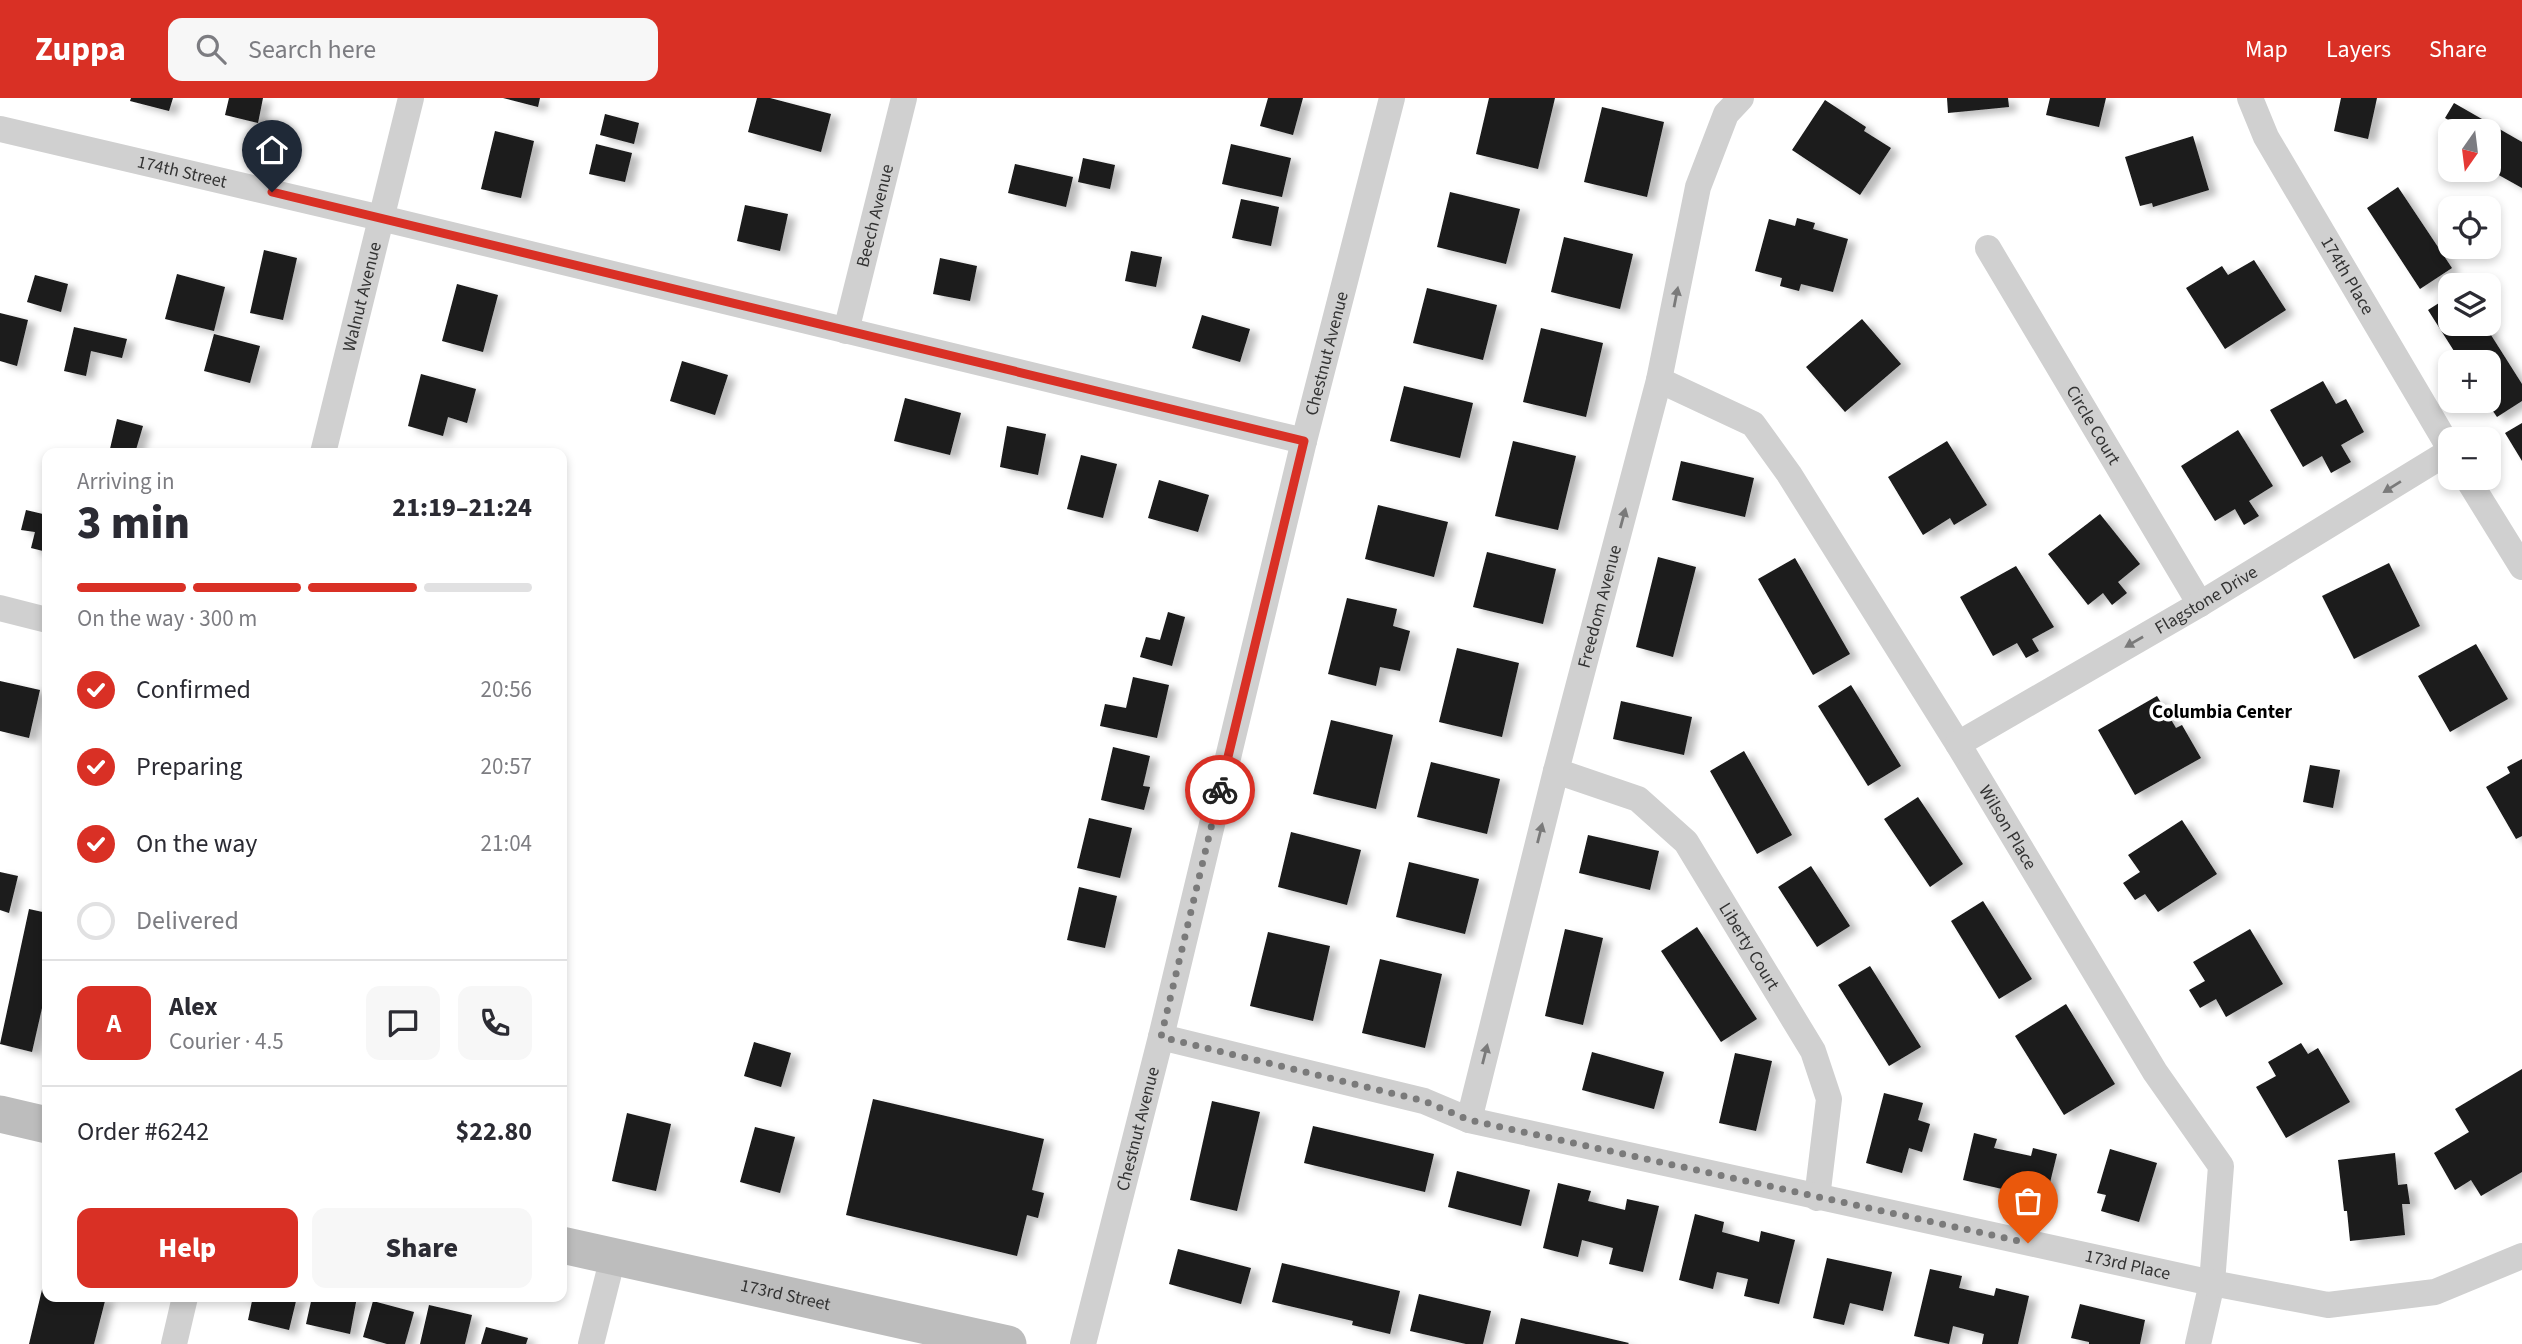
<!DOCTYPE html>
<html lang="en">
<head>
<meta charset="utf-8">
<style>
  :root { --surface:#fff; --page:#f7f7f7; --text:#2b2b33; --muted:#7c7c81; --line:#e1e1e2; --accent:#d93025 }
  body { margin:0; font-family:"Source Sans 3",sans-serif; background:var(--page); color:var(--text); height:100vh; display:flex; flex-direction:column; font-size:26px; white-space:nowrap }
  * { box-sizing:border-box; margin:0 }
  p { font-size:23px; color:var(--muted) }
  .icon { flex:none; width:38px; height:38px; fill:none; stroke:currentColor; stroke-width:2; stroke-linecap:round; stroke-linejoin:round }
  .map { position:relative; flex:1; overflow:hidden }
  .details { position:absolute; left:42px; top:350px; width:525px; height:854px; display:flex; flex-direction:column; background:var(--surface); border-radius:14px; box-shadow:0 4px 10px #0003 }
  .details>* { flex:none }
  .needle { width:46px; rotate:194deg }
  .buttons { position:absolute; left:2438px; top:21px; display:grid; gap:14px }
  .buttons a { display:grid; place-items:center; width:63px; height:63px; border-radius:14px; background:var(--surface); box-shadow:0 4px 10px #0003; font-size:35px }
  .pin { position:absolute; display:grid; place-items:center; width:60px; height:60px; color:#fff; margin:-72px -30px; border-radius:50% 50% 50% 0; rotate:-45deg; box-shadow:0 0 7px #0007 }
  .pin .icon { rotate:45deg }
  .courier { position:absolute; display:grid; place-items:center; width:70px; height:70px; margin:-35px; border:5px solid #d93025; border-radius:50%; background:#fff; color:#222; box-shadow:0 2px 9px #0007 }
  .headline em { font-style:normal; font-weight:800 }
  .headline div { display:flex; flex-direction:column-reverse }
  .headline { display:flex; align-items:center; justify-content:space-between; height:119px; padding:0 35px }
  h1 { font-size:46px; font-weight:800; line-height:52px }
  .bar { display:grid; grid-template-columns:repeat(4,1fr); gap:10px 7px; align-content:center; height:84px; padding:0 35px }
  .bar i { height:9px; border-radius:5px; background:var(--line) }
  .bar .active { background:var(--accent) }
  .bar p { grid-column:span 4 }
  .line { display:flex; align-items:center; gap:18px; padding:0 35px; border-top:2px solid var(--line) }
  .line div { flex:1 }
  .round { display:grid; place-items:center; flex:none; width:74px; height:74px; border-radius:14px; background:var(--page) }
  ol { padding:0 35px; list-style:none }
  li { display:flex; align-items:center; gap:21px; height:77px }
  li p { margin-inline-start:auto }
  li .icon { padding:7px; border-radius:50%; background:var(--accent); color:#fff; stroke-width:4 }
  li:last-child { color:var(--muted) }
  li i { width:38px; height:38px; border:4px solid var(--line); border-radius:50% }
  .primary-button { display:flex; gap:14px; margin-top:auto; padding:14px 35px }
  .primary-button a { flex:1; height:80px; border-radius:14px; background:var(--accent); color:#fff; font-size:28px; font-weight:800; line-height:80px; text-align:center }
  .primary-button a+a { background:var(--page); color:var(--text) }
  header { display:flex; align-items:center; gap:42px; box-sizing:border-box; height:98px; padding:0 35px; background:var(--accent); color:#fff }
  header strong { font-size:33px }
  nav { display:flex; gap:38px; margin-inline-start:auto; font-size:24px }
  .search { width:490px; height:63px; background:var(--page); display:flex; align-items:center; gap:18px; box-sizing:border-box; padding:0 24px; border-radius:14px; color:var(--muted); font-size:26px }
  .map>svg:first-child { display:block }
  .building { fill:#1a1a1a; filter:url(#shadow) }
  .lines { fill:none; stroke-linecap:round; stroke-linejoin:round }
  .street { stroke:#d0d0d0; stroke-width:26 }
  .secondary { stroke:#bdbdbd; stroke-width:37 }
  .oneway { fill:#7a7a7a }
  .done { stroke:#7a7a7a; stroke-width:7; stroke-dasharray:0 12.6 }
  .route { stroke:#d93025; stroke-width:9 }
  .labels { text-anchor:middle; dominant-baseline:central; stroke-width:7; stroke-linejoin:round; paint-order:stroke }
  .street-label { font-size:18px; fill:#333; stroke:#fff }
  .neighbourhood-label { font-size:19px; font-weight:bold; fill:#000; stroke:#fff }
</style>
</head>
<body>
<header>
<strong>Zuppa</strong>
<div class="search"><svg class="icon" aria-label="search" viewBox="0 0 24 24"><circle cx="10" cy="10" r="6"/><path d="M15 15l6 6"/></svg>Search here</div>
<nav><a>Map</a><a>Layers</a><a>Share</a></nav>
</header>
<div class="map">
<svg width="2522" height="1246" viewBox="0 0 2522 1246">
  <defs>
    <filter id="shadow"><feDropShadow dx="8" dy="4.5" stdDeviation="3.5" flood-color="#0004"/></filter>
  </defs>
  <rect width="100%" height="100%" fill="#fff"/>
  <!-- building -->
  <path class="building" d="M 131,0 L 173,0 L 169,13 L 130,3 Z
    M 229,0 L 263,0 L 258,25 L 225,17 Z
    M 503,0 L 540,0 L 538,9 Z
    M 757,0 L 770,0 L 831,16 L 821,54 L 748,34 Z
    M 1268,0 L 1303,0 L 1293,37 L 1260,28 Z
    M 1489,0 L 1555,0 L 1538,71 L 1476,56 Z
    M 1947,0 L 2008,0 L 2009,9 L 1948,15 Z
    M 2050,0 L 2106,0 L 2099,29 L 2046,17 Z
    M 2341,0 L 2377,0 L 2368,41 L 2334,33 Z
    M 1825,2 L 1866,29 L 1864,33 L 1891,50 L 1860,97 L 1792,52 Z
    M 2454,5 L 2522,44 L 2522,90 L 2488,71 L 2488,33 L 2450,33 L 2450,49 L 2441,43 L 2452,24 L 2445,20 Z
    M 1602,9 L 1664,24 L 1647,99 L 1584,84 Z
    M 605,16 L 639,25 L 634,46 L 600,37 Z
    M 495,33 L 534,43 L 521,100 L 481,91 Z
    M 2193,38 L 2209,92 L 2153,109 L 2152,105 L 2140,108 L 2125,59 Z
    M 596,46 L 632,55 L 625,84 L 589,76 Z
    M 1231,46 L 1291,60 L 1282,99 L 1222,86 Z
    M 1083,60 L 1115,67 L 1110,91 L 1078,84 Z
    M 1015,66 L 1073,79 L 1066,109 L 1008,95 Z
    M 2398,89 L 2452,170 L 2420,191 L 2367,110 Z
    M 1450,94 L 1520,111 L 1506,166 L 1437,149 Z
    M 1241,101 L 1279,109 L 1271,148 L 1232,140 Z
    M 745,107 L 788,116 L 780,153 L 737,143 Z
    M 1797,120 L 1815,125 L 1813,131 L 1848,141 L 1833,194 L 1801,186 L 1799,193 L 1780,188 L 1782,180 L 1755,173 L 1769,121 L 1795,128 Z
    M 1564,139 L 1633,156 L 1620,211 L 1551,194 Z
    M 264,152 L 297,160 L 283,222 L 250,215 Z
    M 1131,153 L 1162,159 L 1156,189 L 1125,183 Z
    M 940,160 L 977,168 L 970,203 L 933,196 Z
    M 2254,162 L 2286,212 L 2225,251 L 2186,190 L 2222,168 L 2228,177 Z
    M 177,176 L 225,189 L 214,233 L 165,221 Z
    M 35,177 L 68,186 L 61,214 L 27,204 Z
    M 457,186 L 498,197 L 483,254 L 442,243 Z
    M 1427,190 L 1497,207 L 1483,262 L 1413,245 Z
    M 2450,198 L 2450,226 L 2484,226 L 2522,286 L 2522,303 L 2497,319 L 2486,303 L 2488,303 L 2488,264 L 2461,264 L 2428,212 Z
    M 0,215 L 28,222 L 17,268 L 0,263 Z
    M 1202,217 L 1250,231 L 1240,264 L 1192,250 Z
    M 1862,221 L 1901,266 L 1845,314 L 1806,269 Z
    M 74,229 L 127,241 L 122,260 L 91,253 L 86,278 L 64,273 Z
    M 1541,230 L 1603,245 L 1586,319 L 1523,304 Z
    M 214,236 L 260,248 L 250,285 L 204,273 Z
    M 682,263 L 728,277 L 715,317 L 670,303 Z
    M 421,276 L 476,291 L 467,325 L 448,319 L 443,338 L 408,328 Z
    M 2323,283 L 2336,306 L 2346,301 L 2364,334 L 2341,347 L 2351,364 L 2331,375 L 2322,358 L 2303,369 L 2270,312 Z
    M 1404,288 L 1473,305 L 1460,360 L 1390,343 Z
    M 905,300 L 961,315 L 950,357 L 894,343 Z
    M 117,321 L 143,328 L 135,355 L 109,355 Z
    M 2522,325 L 2522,363 L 2505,335 Z
    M 1007,328 L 1046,336 L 1038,377 L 1000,369 Z
    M 2238,332 L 2273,388 L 2249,403 L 2259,418 L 2244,427 L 2235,411 L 2215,423 L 2181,368 Z
    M 1513,343 L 1576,358 L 1558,432 L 1495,418 Z
    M 1947,343 L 1987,407 L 1954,427 L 1950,420 L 1923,437 L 1888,379 Z
    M 1081,357 L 1117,366 L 1103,420 L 1067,411 Z
    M 1681,363 L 1754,380 L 1745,419 L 1672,402 Z
    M 1159,382 L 1209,397 L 1198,434 L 1148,420 Z
    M 1378,407 L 1448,424 L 1434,479 L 1365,461 Z
    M 26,412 L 47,417 L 47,454 L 31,450 L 35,434 L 21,432 Z
    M 2100,416 L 2140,466 L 2118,484 L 2127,495 L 2112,507 L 2103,495 L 2088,507 L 2048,456 Z
    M 1487,454 L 1556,471 L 1543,526 L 1473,509 Z
    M 1658,459 L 1696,469 L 1673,559 L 1636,549 Z
    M 1795,460 L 1850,556 L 1813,577 L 1758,481 Z
    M 2389,465 L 2420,528 L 2354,561 L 2322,498 Z
    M 2016,468 L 2054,529 L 2032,541 L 2039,553 L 2026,560 L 2017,545 L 1993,558 L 1960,499 Z
    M 1347,500 L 1397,511 L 1393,528 L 1410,533 L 1400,573 L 1380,569 L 1376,588 L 1328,576 Z
    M 1168,514 L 1185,519 L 1172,568 L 1140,559 L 1146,539 L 1160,542 Z
    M 2476,546 L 2508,601 L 2450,634 L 2418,578 Z
    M 1457,550 L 1519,565 L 1502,639 L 1439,624 Z
    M 1133,579 L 1169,587 L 1157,640 L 1100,628 L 1105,606 L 1126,610 Z
    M 0,583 L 40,592 L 29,640 L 0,633 Z
    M 1851,587 L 1901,668 L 1868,688 L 1818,608 Z
    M 2157,598 L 2176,630 L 2182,627 L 2201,660 L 2135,697 L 2098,632 Z
    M 1621,603 L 1692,619 L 1684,657 L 1613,641 Z
    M 1331,622 L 1393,637 L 1376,711 L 1313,696 Z
    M 1113,649 L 1150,658 L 1143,688 L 1150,689 L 1144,712 L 1101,702 Z
    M 1744,653 L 1792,737 L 1757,756 L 1710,673 Z
    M 2522,661 L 2522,738 L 2516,741 L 2486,689 L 2510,675 L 2507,669 Z
    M 1431,664 L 1500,681 L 1487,736 L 1417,719 Z
    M 2310,667 L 2340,672 L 2333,710 L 2303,704 Z
    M 1918,699 L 1963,766 L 1930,789 L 1884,721 Z
    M 1089,720 L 1132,730 L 1120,780 L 1077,770 Z
    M 2182,722 L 2217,776 L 2158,814 L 2145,796 L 2135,802 L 2123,785 L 2140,774 L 2128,757 Z
    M 1291,734 L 1361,752 L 1347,807 L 1278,789 Z
    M 1588,737 L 1659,753 L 1650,792 L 1579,775 Z
    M 1409,764 L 1479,781 L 1465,836 L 1396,819 Z
    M 1811,768 L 1850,828 L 1817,849 L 1778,789 Z
    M 0,774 L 18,778 L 9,815 L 0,812 Z
    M 1079,789 L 1117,798 L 1105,850 L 1067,842 Z
    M 1983,803 L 2032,881 L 1999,901 L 1951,823 Z
    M 29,811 L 47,815 L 47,888 L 32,954 L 0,946 Z
    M 1697,829 L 1757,921 L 1721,944 L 1661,853 Z
    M 1565,831 L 1603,840 L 1583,927 L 1545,918 Z
    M 2250,831 L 2283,886 L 2226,919 L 2216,901 L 2200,910 L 2189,892 L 2205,883 L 2193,864 Z
    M 1268,834 L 1330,848 L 1313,923 L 1250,908 Z
    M 1380,861 L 1442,876 L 1425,950 L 1362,935 Z
    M 1870,868 L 1921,949 L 1889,968 L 1838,887 Z
    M 2066,906 L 2115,986 L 2064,1017 L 2015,938 Z
    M 754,944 L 791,955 L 781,989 L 744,978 Z
    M 2301,945 L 2308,956 L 2318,950 L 2350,1004 L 2286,1040 L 2256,989 L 2276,978 L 2268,964 Z
    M 1592,954 L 1664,974 L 1654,1011 L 1582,992 Z
    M 1735,955 L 1772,963 L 1756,1033 L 1719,1025 Z
    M 2522,971 L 2522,1074 L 2481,1098 L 2471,1082 L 2455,1092 L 2434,1055 L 2469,1034 L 2455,1011 Z
    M 1884,995 L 1923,1005 L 1918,1022 L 1930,1026 L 1922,1054 L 1909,1050 L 1902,1075 L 1866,1065 Z
    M 873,1001 L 1044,1041 L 1032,1092 L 1044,1095 L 1038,1120 L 1027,1117 L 1017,1158 L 846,1117 Z
    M 1212,1003 L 1260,1014 L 1237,1113 L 1190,1102 Z
    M 627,1015 L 671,1026 L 656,1093 L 612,1083 Z
    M 1313,1028 L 1434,1056 L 1425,1094 L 1304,1065 Z
    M 755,1029 L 795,1039 L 780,1095 L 740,1084 Z
    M 1974,1035 L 1997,1041 L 1994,1050 L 2031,1058 L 2033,1050 L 2057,1056 L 2046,1101 L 1963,1082 Z
    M 2110,1051 L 2157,1065 L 2139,1124 L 2101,1113 L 2106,1097 L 2097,1095 Z
    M 2395,1055 L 2398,1087 L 2407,1086 L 2410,1106 L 2402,1106 L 2405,1137 L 2350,1143 L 2347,1113 L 2344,1113 L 2338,1062 Z
    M 1457,1073 L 1530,1092 L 1521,1128 L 1448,1109 Z
    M 1558,1085 L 1591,1093 L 1588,1103 L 1625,1112 L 1627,1101 L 1659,1108 L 1643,1174 L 1609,1166 L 1613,1150 L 1582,1142 L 1578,1159 L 1543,1150 Z
    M 1695,1116 L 1724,1124 L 1722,1134 L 1759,1144 L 1761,1133 L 1795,1142 L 1779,1206 L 1744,1198 L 1748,1181 L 1717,1174 L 1713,1191 L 1679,1182 Z
    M 1178,1151 L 1251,1170 L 1241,1206 L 1169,1186 Z
    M 1827,1160 L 1892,1174 L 1883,1213 L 1850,1205 L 1844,1227 L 1813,1220 Z
    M 1282,1165 L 1400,1193 L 1390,1236 L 1352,1227 L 1353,1223 L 1272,1204 Z
    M 1930,1171 L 1962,1178 L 1959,1190 L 1994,1198 L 1996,1190 L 2029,1198 L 2018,1246 L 1982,1246 L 1984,1236 L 1953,1228 L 1949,1246 L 1914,1238 Z
    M 46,1175 L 47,1199 L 106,1199 L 94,1246 L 29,1246 Z
    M 1419,1196 L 1491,1213 L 1483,1246 L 1466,1246 L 1410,1233 Z
    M 239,1199 L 297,1199 L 289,1232 L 248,1222 L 252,1203 Z
    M 312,1199 L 357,1199 L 350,1236 L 306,1226 Z
    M 373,1203 L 414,1214 L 405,1246 L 387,1246 L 363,1239 Z
    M 2080,1206 L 2145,1222 L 2140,1246 L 2089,1246 L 2089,1244 L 2071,1240 Z
    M 429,1207 L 472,1217 L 465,1246 L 420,1246 Z
    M 1521,1220 L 1629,1245 L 1628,1246 L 1515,1246 Z
    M 486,1229 L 528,1240 L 526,1246 L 481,1246 Z"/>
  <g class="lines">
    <!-- street -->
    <g class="street">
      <path id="s1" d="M 2250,0 L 2266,39 L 2450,351"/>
      <path id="s2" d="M 0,31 L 381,120 L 1304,343"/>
      <path id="s3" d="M 1988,150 L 2200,506"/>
      <path id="s4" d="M 846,233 L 904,0"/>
      <path id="s5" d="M 1659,282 L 1753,326 L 1789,376 L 1958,646 L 2155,974 L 2221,1068 L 2212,1185 L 2198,1246"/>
      <path id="s6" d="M 323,355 L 411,0"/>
      <path d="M 2467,380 L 2522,469"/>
      <path d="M 0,510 L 47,522"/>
      <path id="s7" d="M 1958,646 L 2200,506 L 2450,353"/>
      <path id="s8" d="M 1556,673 L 1638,701 L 1686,744 L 1813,953 L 1829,1001 L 1817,1100"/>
      <path id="s9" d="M 1161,939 L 1424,1003 L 1469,1022 L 2212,1185 L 2328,1207 L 2435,1194 L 2522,1158"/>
      <path id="s10" d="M 1469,1022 L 1556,673 L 1659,282 L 1698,89 L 1726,16 L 1741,0"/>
      <path d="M 174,1246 L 185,1199"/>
      <path d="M 591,1246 L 613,1159"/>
      <path id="s11" d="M 1083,1246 L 1161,939 L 1304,343 L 1392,0"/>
    </g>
    <!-- secondary -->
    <g class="secondary">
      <path d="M 0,1016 L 47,1027"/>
      <path id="s12" d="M 562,1147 L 1008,1246"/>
    </g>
  </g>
  <!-- one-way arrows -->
  <defs><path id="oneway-solid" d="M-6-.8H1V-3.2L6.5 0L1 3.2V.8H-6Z" transform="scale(1.75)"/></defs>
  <g class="oneway">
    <use href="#oneway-solid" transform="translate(1676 199) rotate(-79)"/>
    <use href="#oneway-solid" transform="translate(2392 389) rotate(148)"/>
    <use href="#oneway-solid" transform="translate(1623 420) rotate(-75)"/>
    <use href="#oneway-solid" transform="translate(2134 544) rotate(150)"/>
    <use href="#oneway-solid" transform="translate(1540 735) rotate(-76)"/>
    <use href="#oneway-solid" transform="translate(1485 956) rotate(-76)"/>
  </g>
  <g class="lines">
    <!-- done -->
    <path class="done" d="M 1220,692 L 1161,939 L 1424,1003 L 1469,1022 L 2028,1145"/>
    <!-- route -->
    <path class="route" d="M 272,94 L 1304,343 L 1220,692"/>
  </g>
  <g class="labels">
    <!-- street labels -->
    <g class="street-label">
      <text stroke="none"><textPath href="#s2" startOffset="187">174th Street</textPath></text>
      <text stroke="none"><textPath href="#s4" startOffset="119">Beech Avenue</textPath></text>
      <text stroke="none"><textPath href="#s1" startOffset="203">174th Place</textPath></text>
      <text stroke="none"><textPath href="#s6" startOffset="161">Walnut Avenue</textPath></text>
      <text stroke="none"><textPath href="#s11" startOffset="1020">Chestnut Avenue</textPath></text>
      <text stroke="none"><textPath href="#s3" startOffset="206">Circle Court</textPath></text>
      <text stroke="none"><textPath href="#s7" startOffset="287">Flagstone Drive</textPath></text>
      <text stroke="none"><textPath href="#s10" startOffset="530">Freedom Avenue</textPath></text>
      <text stroke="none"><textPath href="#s5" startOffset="581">Wilson Place</textPath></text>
      <text stroke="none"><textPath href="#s8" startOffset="273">Liberty Court</textPath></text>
      <text stroke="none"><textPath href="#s11" startOffset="222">Chestnut Avenue</textPath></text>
      <text stroke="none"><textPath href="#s9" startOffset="994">173rd Place</textPath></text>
      <text stroke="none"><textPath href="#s12" startOffset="229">173rd Street</textPath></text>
    </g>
    <!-- neighbourhood labels -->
    <g class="neighbourhood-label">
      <text x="2222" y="614">Columbia Center</text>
    </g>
  </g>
</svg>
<div class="buttons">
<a><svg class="needle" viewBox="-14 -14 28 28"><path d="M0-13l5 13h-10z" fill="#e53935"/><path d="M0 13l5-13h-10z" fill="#7c7c81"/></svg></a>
<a><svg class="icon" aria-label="locate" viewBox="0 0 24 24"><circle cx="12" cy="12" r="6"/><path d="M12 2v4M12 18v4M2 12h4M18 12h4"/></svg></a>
<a><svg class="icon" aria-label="layers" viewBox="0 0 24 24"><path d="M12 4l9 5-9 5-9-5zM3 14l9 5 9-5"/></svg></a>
<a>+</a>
<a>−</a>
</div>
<div class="pin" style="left:2028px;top:1145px;background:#ea580c"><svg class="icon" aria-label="bag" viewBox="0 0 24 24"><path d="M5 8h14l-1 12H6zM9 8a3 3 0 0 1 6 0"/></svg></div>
<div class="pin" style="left:272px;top:94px;background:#1f2937"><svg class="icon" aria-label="home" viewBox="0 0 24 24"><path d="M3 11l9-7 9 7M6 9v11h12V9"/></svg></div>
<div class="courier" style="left:1220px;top:692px"><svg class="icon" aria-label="bike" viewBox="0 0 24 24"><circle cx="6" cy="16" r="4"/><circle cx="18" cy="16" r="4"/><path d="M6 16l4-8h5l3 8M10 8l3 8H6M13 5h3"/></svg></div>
<section class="details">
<div class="headline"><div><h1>3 min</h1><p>Arriving in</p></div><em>21:19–21:24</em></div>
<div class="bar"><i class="active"></i><i class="active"></i><i class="active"></i><i></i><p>On the way · 300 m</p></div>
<ol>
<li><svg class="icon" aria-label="check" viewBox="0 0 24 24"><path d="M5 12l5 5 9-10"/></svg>Confirmed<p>20:56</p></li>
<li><svg class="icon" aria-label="check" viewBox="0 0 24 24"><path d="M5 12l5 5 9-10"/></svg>Preparing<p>20:57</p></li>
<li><svg class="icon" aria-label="check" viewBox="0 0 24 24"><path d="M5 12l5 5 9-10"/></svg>On the way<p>21:04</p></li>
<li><i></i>Delivered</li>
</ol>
<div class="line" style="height:126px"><b class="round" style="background:var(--accent);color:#fff">A</b><div><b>Alex</b><p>Courier · 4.5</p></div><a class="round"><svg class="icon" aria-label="chat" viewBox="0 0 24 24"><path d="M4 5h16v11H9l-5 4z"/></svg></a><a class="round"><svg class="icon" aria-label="phone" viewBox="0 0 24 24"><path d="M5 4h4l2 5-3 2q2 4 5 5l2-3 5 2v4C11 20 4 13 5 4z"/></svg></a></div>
<div class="line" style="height:91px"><div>Order #6242</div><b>$22.80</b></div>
<div class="primary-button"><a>Help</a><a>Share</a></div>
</section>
</div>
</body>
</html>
